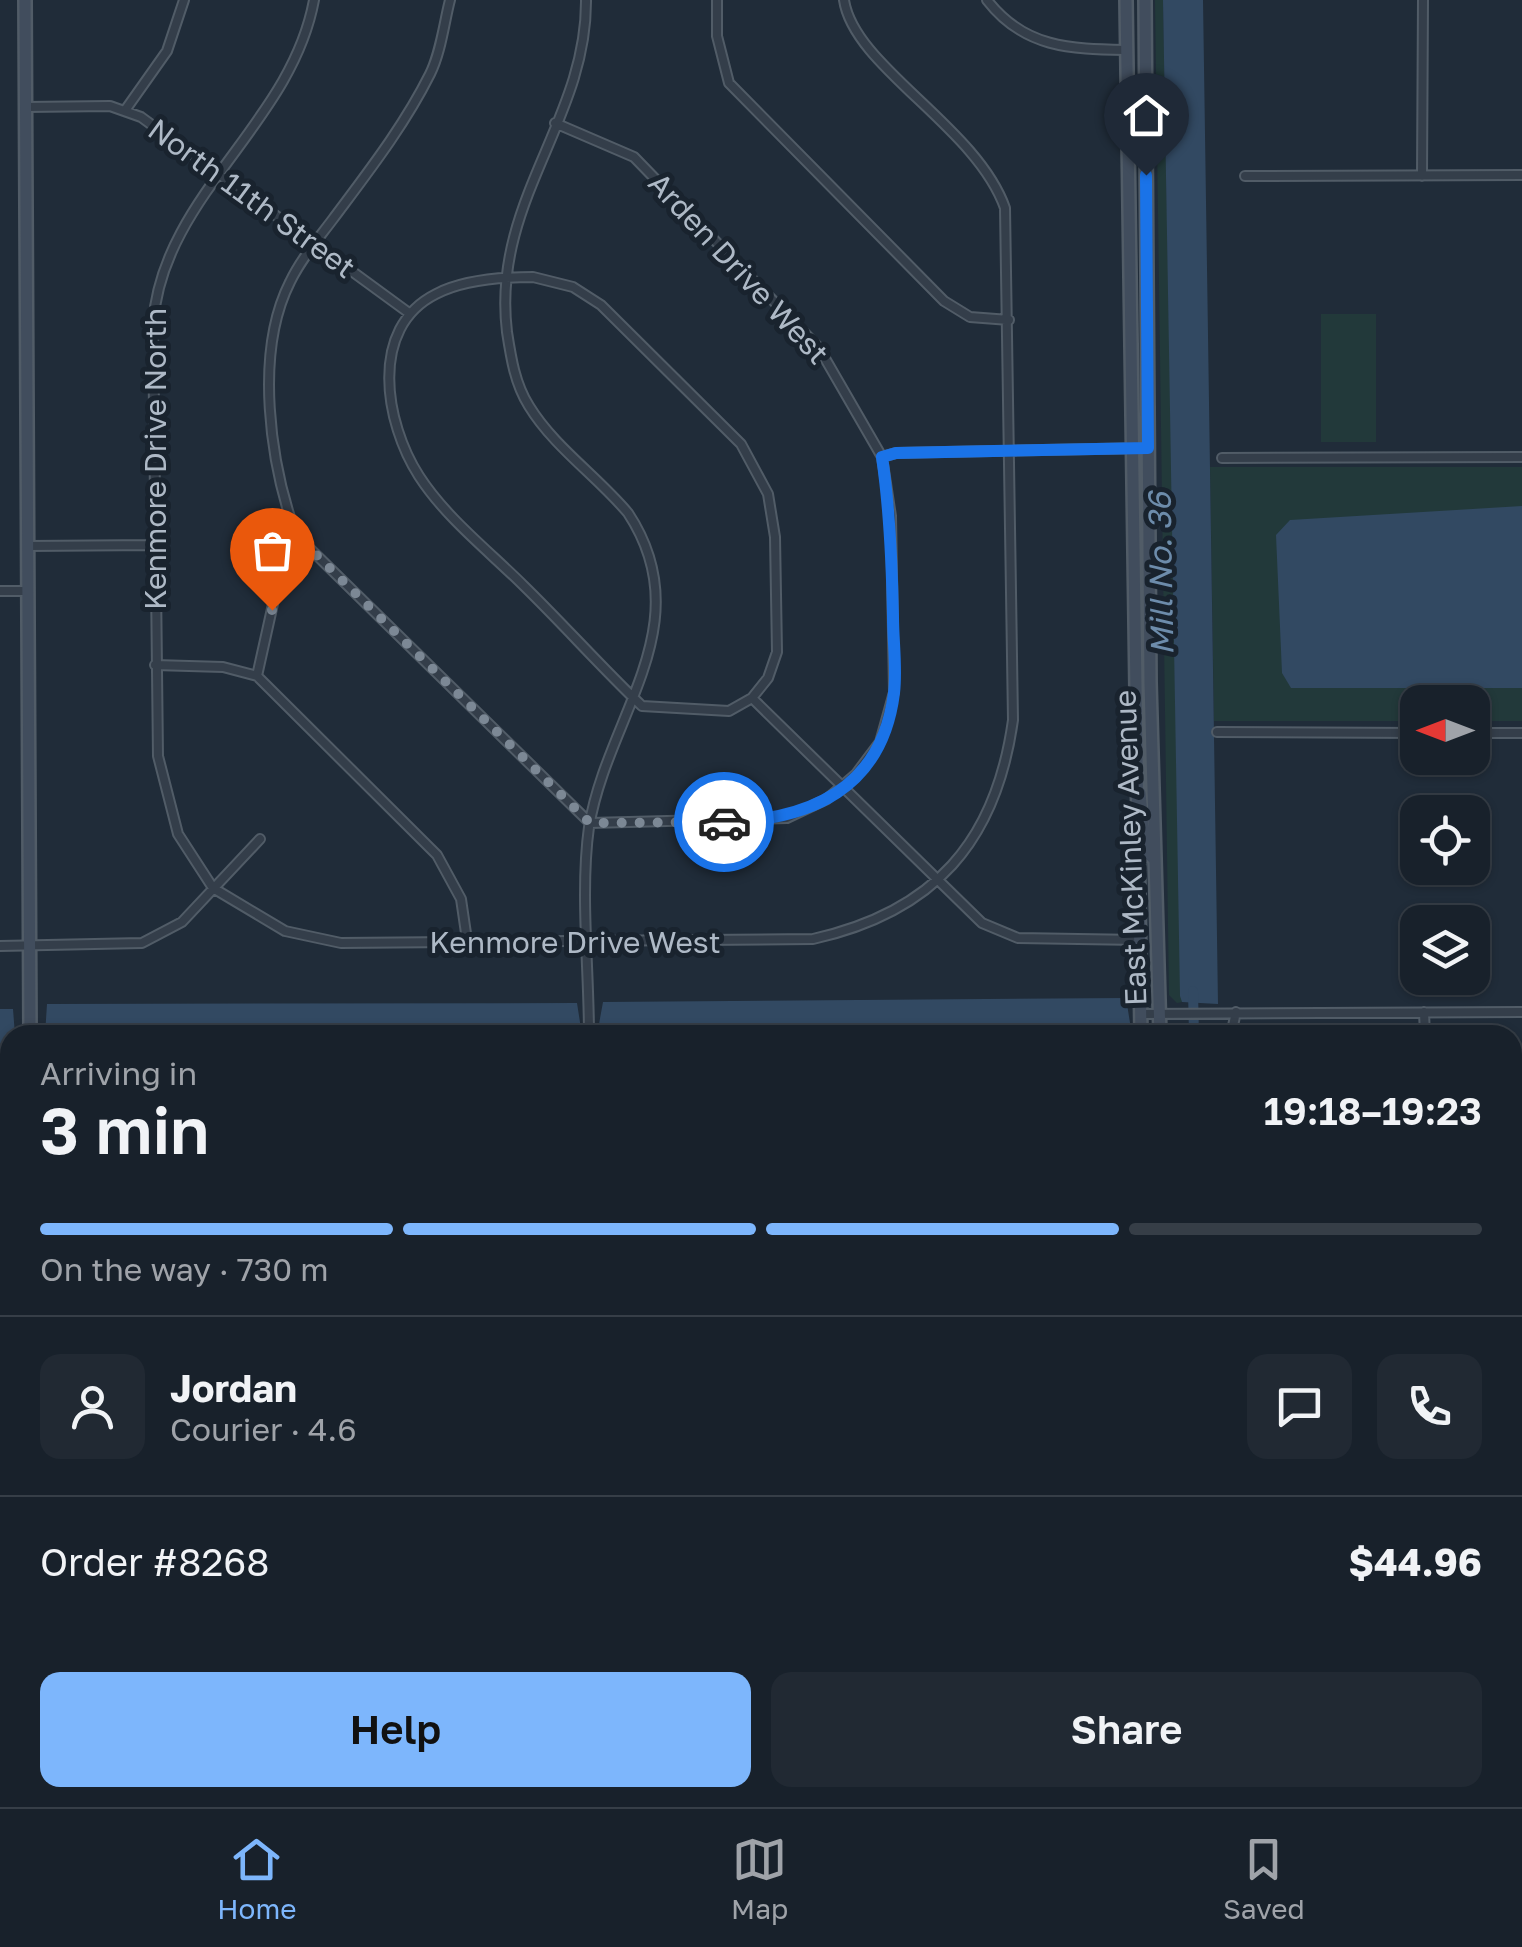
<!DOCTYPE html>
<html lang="en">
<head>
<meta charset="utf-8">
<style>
  :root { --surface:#18212b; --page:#212933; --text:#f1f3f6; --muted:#9fa3a9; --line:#363e47; --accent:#7db6fc }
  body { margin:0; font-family:"Golos Text",sans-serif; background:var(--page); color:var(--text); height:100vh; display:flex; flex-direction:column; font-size:38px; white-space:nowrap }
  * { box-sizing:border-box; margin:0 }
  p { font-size:32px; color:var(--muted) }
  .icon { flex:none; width:55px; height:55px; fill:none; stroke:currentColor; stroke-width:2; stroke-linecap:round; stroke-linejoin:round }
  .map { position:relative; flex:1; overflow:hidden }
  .panel { position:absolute; left:0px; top:1025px; width:1522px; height:782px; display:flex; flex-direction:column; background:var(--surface); border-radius:30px 30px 0 0; box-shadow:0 2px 8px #0004,0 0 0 2px var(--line) }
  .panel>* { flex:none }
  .needle { width:65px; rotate:270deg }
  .tools { position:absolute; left:1400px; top:685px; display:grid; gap:20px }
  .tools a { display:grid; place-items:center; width:90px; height:90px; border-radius:20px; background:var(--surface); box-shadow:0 2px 8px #0004,0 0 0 2px var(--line); font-size:50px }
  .pin { position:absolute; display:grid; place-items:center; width:85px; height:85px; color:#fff; margin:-102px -42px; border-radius:50% 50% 50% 0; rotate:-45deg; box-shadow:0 0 10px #0007 }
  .pin .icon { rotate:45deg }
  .courier { position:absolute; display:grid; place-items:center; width:100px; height:100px; margin:-50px; border:8px solid #1a73e8; border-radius:50%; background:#fff; color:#222; box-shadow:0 2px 12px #0007 }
  .summary em { font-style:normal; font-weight:600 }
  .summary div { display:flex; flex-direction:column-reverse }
  .summary { display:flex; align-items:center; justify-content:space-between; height:170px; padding:0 40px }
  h1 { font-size:65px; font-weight:600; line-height:75px }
  .bar { display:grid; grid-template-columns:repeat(4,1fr); gap:15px 10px; align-content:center; height:120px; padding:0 40px }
  .bar i { height:12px; border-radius:8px; background:var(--line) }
  .bar .on { background:var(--accent) }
  .bar p { grid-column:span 4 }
  .line { display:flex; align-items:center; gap:25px; padding:0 40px; border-top:2px solid var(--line) }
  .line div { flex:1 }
  .round { display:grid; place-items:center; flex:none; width:105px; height:105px; border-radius:20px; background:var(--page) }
  .primary-button { display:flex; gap:20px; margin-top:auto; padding:20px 40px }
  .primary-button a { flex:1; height:115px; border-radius:20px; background:var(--accent); color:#111; font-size:40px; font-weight:600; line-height:115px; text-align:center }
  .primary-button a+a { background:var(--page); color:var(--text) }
  .menu { display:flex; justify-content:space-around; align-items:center; height:140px; border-top:2px solid var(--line); background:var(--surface); font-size:28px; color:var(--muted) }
  .menu a { display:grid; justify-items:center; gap:5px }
  .menu .on { color:var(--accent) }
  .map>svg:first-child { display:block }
  .green { fill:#22393a }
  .water { fill:#324962 }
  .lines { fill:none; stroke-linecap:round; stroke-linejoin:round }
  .canal { stroke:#324962; stroke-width:10 }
  .minor-casing { stroke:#515c67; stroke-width:12 }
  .secondary-casing { stroke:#515c67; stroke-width:16 }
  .minor { stroke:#343e4a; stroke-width:8 }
  .secondary { stroke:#414d5d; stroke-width:11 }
  .done { stroke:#7c8895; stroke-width:10; stroke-dasharray:0 18 }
  .route { stroke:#1a73e8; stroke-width:12 }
  .labels { text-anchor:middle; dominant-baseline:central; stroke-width:10; stroke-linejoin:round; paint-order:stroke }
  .street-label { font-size:30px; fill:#aeb9c6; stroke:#19232e }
  .water-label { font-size:32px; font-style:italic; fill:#6d8cab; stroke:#19232e }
</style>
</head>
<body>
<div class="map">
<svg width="1522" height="1807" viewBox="0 0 1522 1807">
  <rect width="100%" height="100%" fill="#202c39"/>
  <!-- green -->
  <path class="green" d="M 1155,0 L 1163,0 L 1182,1002 L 1177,1003 L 1169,995 Z
    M 1321,314 L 1376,314 L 1376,442 L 1321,442 Z
    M 1210,467 L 1522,467 L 1522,721 L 1473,721 L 1472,702 L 1418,702 L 1417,721 L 1214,721 Z"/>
  <!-- water -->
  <path class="water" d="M 1163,0 L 1203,0 L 1218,1004 L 1182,1002 L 1180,996 Z
    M 1522,506 L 1522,688 L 1291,688 L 1282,673 L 1276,535 L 1290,520 Z
    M 1126,998 L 1132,1035 L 597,1035 L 603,1002 Z
    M 577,1003 L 582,1035 L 45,1035 L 47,1004 Z
    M 0,1009 L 13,1009 L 15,1035 L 10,1035 L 10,1068 L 0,1067 Z"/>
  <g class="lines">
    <!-- canal -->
    <path class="canal" d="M 1193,991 L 1194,1035"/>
    <!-- minor casing -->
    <g class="minor-casing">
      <path id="minor" d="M 314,0 C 291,125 162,196 153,324 L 158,756 L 178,834 L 213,888 L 285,931 L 341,943 L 813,939 C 934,912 996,842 1013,720 L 1005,208 C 976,126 854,67 844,0
        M 586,0 C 587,121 491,202 507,332 C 511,358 515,384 529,406 C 554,447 597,476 628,513 C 702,625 607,716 589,827 C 580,891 589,969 589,1035
        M 717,0 L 717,36 L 729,83 L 944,301 L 970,317 L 1009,320
        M 987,0 C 1024,48 1070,49 1126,50
        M 26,107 L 110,106 L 141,117 L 409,313
        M 126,109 L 167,51 L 184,0
        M 1245,176 L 1522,175
        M 1422,176 L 1423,0
        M 533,277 L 573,287 L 601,305 L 741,444 L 768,494 L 775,537 L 777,652 L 768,678 L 752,698 L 729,711 L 642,706 C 602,668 564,625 524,586 C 490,552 446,518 419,476 C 385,423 368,328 436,294 C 463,280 503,277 533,277 Z
        M 882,457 L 896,453 L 1148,448
        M 1222,458 L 1522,457
        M 296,535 L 590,823 L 787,818 L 827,799 L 856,774 L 880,742 L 894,692 L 891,516 L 882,457 L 819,348 L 634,157 L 555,123
        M 28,546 L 154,545
        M 0,591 L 29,591
        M 155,665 L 223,667 L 257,676 L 437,855 L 461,899 L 467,940
        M 257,676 L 279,577 L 296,535 C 270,463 254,353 290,282 C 301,259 318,239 333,219 C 368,172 404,126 430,74 C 441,52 444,23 450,0
        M 752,698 L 982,923 L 1018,938 L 1139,940
        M 1217,732 L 1418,733
        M 1472,733 L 1522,733
        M 0,946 L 142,943 L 182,922 L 260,839
        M 1424,1012 L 1425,1035
        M 1141,1014 L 1522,1012
        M 1231,1035 L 1236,1012
        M 0,1127 L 10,1127
        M 1512,1291 L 1522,1291
        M 0,1557 L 10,1557
        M 1512,1570 L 1522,1570
        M 176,1798 L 177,1807
        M 295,1798 L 297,1807
        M 431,1798 L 433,1807
        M 570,1798 L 574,1807
        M 822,1798 L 832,1807
        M 1003,1798 L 1003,1807
        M 1431,1798 L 1431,1807
        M 661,1807 L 671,1798
        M 857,1807 L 866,1798"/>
    </g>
    <!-- secondary casing -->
    <g class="secondary-casing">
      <path id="secondary" d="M 25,0 L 30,1035
        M 1126,0 L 1141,1035
        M 1145,0 L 1150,682 L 1160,1035
        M 1127,95 L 1136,107 L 1141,157
        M 1140,793 L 1145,850 L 1155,860
        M 34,1798 L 34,1807
        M 1142,1807 L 1142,1798
        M 1160,1807 L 1160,1798"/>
    </g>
    <!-- minor -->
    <use href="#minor" class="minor"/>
    <!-- secondary -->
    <use href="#secondary" class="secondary"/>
  </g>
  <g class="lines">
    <!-- done -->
    <path class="done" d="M 272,610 L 296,535 L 590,823 L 724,822"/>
    <!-- route -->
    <path class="route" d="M 724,822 C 810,820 882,789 894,693 C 897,669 893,641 893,617 C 892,563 890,511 882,457 L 896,453 L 1148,448 L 1146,175"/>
  </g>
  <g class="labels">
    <!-- street labels -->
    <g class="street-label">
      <text transform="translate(252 198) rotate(36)">North 11th Street</text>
      <text transform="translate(739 268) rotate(47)">Arden Drive West</text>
      <text transform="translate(155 459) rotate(-90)">Kenmore Drive North</text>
      <text transform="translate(1130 848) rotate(-92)">East McKinley Avenue</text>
      <text x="575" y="942">Kenmore Drive West</text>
    </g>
    <!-- water labels -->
    <g class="water-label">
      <text transform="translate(1160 574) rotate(-91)">Mill No. 36</text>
    </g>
  </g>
</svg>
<div class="tools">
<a><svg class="needle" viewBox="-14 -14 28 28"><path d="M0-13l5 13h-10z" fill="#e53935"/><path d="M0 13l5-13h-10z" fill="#9fa3a9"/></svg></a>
<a><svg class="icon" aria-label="locate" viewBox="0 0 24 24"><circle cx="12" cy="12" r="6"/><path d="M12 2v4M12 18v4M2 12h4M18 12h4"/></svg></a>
<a><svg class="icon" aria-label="layers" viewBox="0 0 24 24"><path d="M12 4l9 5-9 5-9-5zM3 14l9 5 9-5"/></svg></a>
</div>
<div class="pin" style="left:272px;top:610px;background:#ea580c"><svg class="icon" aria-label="bag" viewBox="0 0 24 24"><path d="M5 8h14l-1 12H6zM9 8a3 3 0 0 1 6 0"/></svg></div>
<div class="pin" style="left:1146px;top:175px;background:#1f2937"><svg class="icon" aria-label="home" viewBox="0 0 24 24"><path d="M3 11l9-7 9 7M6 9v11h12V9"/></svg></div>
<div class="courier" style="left:724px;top:822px"><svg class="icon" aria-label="car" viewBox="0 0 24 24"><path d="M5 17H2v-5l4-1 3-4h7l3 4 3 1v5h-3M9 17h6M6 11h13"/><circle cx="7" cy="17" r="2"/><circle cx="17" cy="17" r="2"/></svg></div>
<section class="panel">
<div class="summary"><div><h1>3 min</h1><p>Arriving in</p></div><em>19:18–19:23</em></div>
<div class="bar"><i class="on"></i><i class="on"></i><i class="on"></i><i></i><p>On the way · 730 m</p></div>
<div class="line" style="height:180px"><a class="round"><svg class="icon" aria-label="person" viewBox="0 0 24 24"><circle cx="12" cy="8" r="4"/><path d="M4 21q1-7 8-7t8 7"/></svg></a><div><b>Jordan</b><p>Courier · 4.6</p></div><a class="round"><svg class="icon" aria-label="chat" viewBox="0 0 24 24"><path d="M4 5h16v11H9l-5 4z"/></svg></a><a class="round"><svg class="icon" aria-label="phone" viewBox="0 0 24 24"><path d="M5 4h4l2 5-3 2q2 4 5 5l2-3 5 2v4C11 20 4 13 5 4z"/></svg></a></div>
<div class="line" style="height:130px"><div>Order #8268</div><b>$44.96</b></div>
<div class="primary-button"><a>Help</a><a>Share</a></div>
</section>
</div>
<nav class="menu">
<a class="on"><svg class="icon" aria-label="home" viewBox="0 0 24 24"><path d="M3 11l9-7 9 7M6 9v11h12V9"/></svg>Home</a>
<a><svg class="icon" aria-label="map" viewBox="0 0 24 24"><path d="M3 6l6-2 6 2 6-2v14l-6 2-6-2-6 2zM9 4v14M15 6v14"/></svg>Map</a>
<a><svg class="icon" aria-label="saved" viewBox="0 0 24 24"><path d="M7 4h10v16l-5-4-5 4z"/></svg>Saved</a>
</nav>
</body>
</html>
